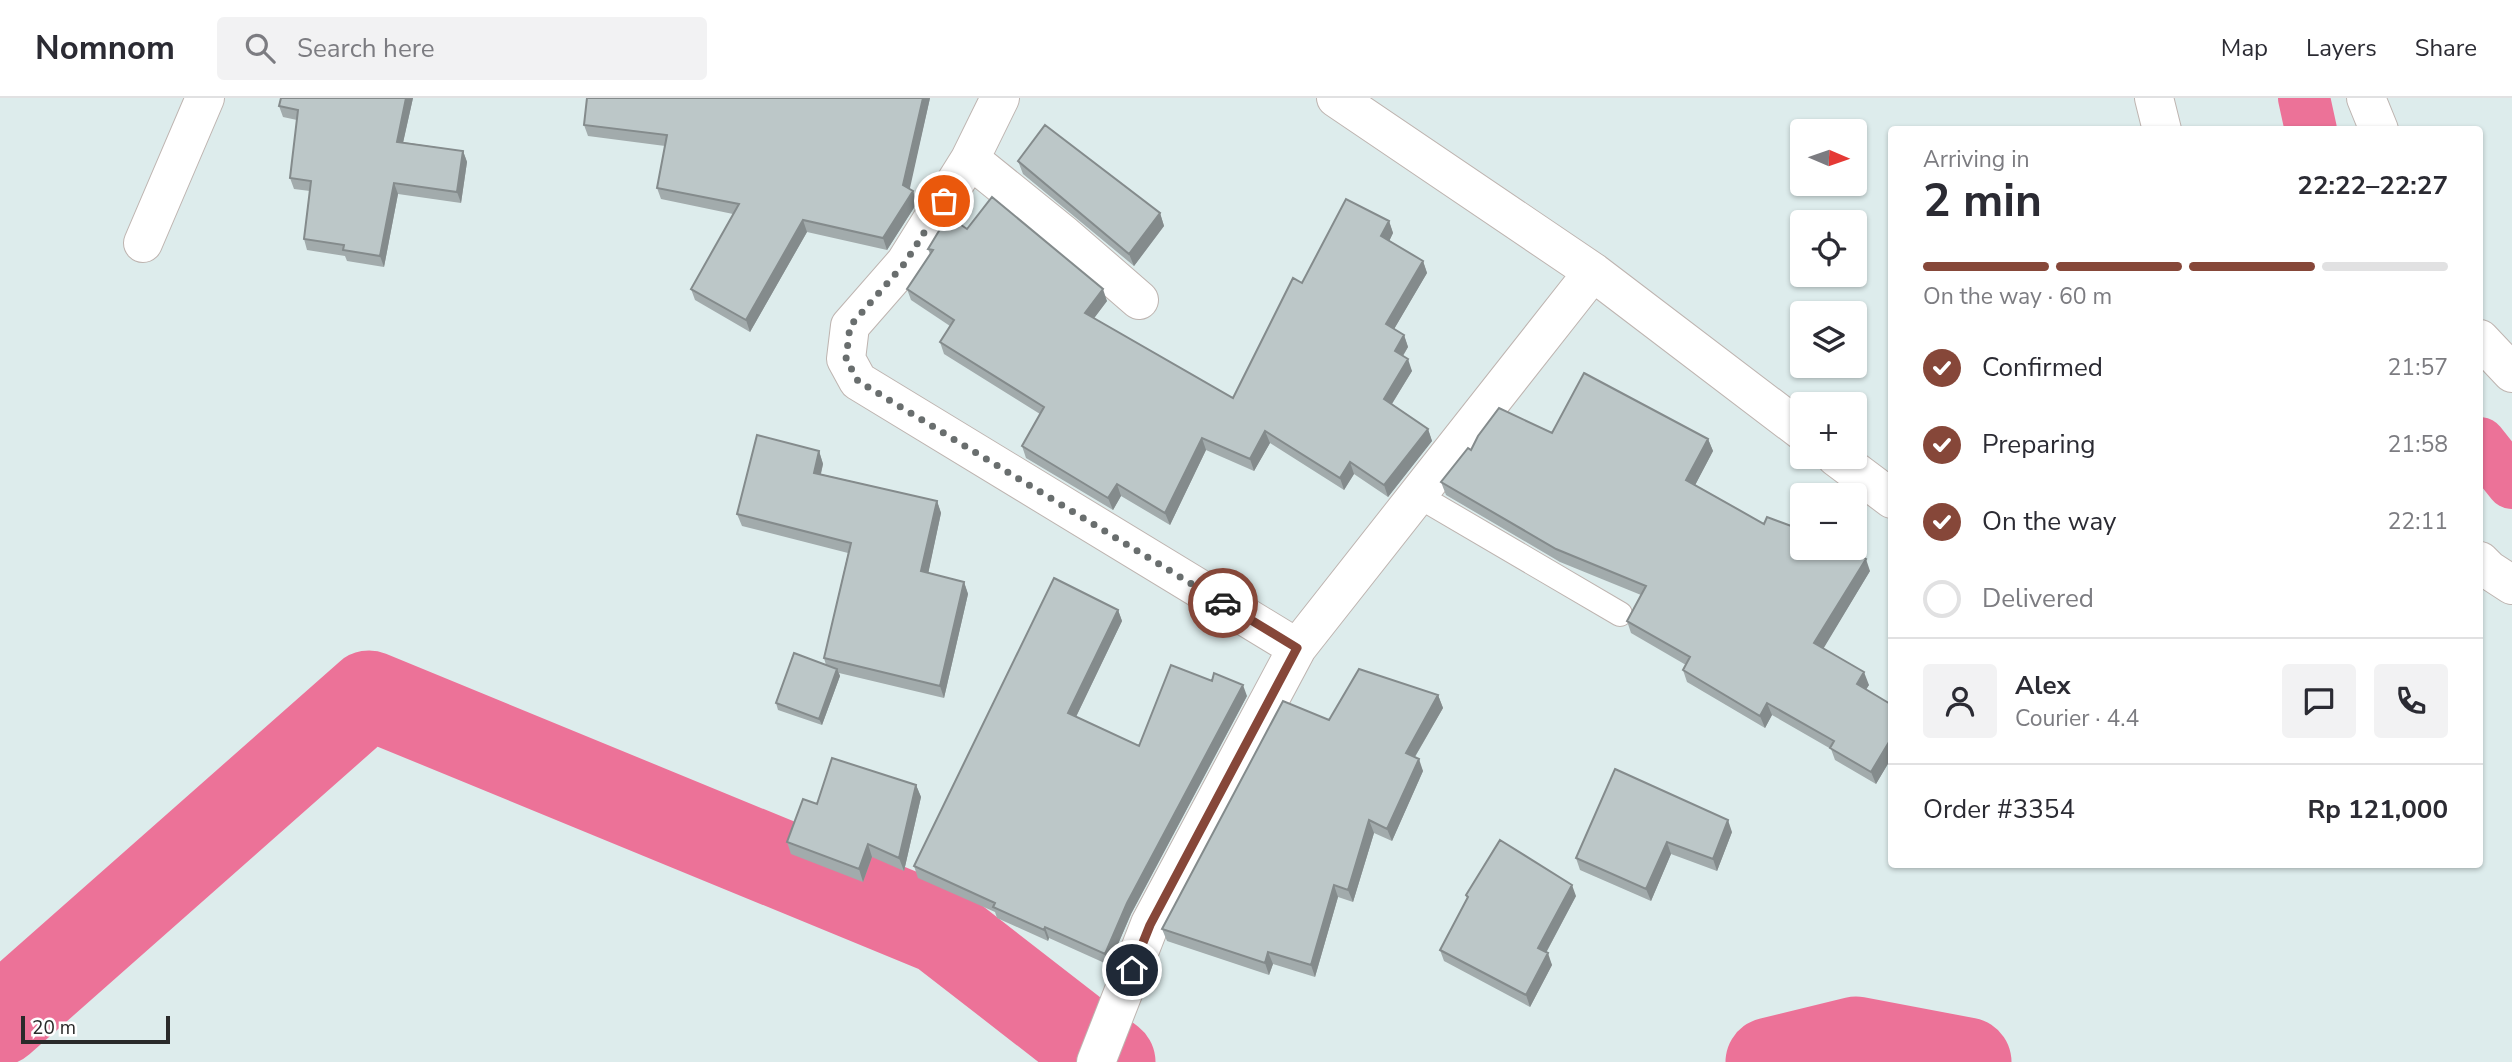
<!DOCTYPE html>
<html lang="en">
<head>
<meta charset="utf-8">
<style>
  :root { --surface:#fff; --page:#f2f2f3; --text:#2b2b33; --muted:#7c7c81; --line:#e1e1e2; --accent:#864739 }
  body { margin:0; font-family:"Nunito Sans",sans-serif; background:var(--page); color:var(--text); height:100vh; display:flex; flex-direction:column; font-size:26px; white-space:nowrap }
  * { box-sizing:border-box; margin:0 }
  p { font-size:23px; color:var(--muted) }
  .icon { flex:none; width:38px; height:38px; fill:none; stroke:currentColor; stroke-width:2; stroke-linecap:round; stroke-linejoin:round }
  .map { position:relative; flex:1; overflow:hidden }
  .drawer { position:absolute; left:1888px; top:28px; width:595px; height:742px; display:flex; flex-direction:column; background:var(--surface); border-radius:7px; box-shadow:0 2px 5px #0004 }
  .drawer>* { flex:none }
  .needle { width:46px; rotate:92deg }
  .buttons { position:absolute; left:1790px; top:21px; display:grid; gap:14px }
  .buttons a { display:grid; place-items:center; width:77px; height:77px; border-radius:7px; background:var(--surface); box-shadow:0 2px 5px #0004; font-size:35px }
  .scale { position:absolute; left:21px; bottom:18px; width:149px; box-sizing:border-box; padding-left:7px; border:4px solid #2a2a2a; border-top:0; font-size:19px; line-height:24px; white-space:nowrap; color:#2a2a2a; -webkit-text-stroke:5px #fff; paint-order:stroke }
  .pin { position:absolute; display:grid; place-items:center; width:60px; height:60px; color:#fff; margin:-30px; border:4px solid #fff; border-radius:50%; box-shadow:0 2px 7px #0007 }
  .courier { position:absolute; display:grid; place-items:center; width:70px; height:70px; margin:-35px; border:5px solid #864739; border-radius:50%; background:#fff; color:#222; box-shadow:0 2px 9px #0007 }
  .summary em { font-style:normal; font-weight:700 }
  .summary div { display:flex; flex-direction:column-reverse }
  .summary { display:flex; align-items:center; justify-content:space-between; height:119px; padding:0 35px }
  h1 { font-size:46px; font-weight:700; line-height:52px }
  .bar { display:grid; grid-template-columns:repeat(4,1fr); gap:10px 7px; align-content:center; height:84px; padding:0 35px }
  .bar i { height:9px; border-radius:5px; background:var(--line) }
  .bar .selected { background:var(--accent) }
  .bar p { grid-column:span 4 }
  .line { display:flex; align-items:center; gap:18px; padding:0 35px; border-top:2px solid var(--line) }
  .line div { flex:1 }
  .round { display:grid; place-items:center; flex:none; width:74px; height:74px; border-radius:7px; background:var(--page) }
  ol { padding:0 35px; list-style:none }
  li { display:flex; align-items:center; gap:21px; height:77px }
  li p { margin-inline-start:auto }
  li .icon { padding:7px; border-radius:50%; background:var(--accent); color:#fff; stroke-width:4 }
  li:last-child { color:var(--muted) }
  li i { width:38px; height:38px; border:4px solid var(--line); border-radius:50% }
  header { display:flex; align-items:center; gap:42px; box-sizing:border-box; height:98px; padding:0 35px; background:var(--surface); border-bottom:2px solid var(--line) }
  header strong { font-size:33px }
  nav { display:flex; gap:38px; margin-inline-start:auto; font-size:24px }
  .search { width:490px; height:63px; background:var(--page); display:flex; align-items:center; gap:18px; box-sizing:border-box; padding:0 24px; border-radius:7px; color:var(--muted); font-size:26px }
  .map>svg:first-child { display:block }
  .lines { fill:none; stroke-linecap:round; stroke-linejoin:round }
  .canal { stroke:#ec7298; stroke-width:52 }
  .river { stroke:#ec7298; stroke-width:89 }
  .lane-casing { stroke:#beb4b0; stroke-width:26 }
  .street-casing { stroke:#beb4b0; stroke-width:40 }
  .lane { stroke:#fff; stroke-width:24 }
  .street { stroke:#fff; stroke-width:38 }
  .wall { fill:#a2abac }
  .shaded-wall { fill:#848b8c }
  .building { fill:#bcc7c8; stroke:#848b8c; stroke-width:2 }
  .done { stroke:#696e6e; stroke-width:7; stroke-dasharray:0 12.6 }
  .route { stroke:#864739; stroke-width:9 }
</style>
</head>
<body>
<header>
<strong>Nomnom</strong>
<div class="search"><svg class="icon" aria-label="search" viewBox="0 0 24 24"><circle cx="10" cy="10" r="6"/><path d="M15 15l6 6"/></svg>Search here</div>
<nav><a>Map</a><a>Layers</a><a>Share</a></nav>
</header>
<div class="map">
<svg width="2512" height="964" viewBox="0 0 2512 964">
  <rect width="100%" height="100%" fill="#ddecec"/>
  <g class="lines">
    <!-- canal -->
    <path class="canal" d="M 2304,0 L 2311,32
      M 2480,345 L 2512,385"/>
    <!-- river -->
    <path class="river" d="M 0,923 L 369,597 L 941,832 L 1111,964
      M 1770,964 L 1856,943 L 1967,964"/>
    <!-- lane casing -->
    <g class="lane-casing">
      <path id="lane" d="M 1417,397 L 1620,516"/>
    </g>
    <!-- street casing -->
    <g class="street-casing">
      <path id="street" d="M 1000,0 L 970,61 L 905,165 L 850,228 L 846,261 L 858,283 L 1297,550 L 1150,826 L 1096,964
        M 1336,0 L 1593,174 L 1802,333
        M 2154,0 L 2162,32
        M 2366,0 L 2379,32
        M 970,61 L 1064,137 L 1139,202
        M 143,145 L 205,0
        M 2480,241 L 2512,275
        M 1836,359 L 1892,401
        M 2480,463 L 2489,472 L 2512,487
        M 1297,550 L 1593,174"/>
    </g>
    <!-- lane -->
    <use href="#lane" class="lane"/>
    <!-- street -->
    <use href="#street" class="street"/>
  </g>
  <!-- wall -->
  <path class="wall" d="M 281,0 L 413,0 L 403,44 L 463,53 L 467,64 L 461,105 L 398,96 L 384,169 L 347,163 L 345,158 L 307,152 L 304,141 L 310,93 L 294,91 L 290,80 L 297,22 L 283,19 L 279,8 Z
    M 587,0 L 930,0 L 909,91 L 913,93 L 917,105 L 887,152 L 807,134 L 750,234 L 695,202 L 691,191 L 733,116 L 661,101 L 657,90 L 665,48 L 588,38 L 584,27 Z
    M 1018,63 L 1160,115 L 1164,128 L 1134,168 L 1023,76 Z
    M 1389,123 L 1393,135 L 1389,143 L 1423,163 L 1427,175 L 1394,231 L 1404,237 L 1408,249 L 1403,258 L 1412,273 L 1392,306 L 1428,331 L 1432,343 L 1388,399 L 1354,376 L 1344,392 L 1270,345 L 1254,373 L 1206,352 L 1170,427 L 1121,398 L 1113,412 L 1026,360 L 1022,348 L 1040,316 L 944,256 L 940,244 L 950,228 L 911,202 L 907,191 L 930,156 L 928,151 L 967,131 L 1107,203 L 1094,220 L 1233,300 L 1302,185 Z
    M 1552,335 L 1708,341 L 1713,353 L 1695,387 L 1764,426 L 1870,473 L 1823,550 L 1869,587 L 1866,591 L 1892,607 L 1892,659 L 1876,686 L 1835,662 L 1831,651 L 1772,617 L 1765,630 L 1687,584 L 1683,572 L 1686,567 L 1631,535 L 1627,523 L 1641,497 L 1560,464 L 1446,397 L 1441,384 L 1471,352 Z
    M 819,353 L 823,366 L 821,376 L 937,403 L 941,415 L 928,475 L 964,484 L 968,496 L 944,600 L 839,575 L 840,578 L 822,627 L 778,612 L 776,605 L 826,567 L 824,560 L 848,455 L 742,428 L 737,416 Z
    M 1118,512 L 1122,523 L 1076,619 L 1139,648 L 1247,598 L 1131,816 L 1109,867 L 1049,840 L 1048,843 L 997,820 L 995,814 L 918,780 L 914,768 Z
    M 1438,597 L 1443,610 L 1415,659 L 1423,673 L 1392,743 L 1374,735 L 1353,804 L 1338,799 L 1315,879 L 1273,866 L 1269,877 L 1167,843 L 1162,831 L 1329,622 Z
    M 916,687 L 921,699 L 904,773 L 872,759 L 863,784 L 791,756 L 787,744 Z
    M 1732,734 L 1717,773 L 1671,756 L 1651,803 L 1580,772 L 1576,760 Z
    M 1466,797 L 1576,798 L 1546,855 L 1552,867 L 1530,909 L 1444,863 L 1440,852 L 1467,800 Z"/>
  <!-- shaded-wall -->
  <path class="shaded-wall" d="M 406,0 L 413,0 L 401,54 L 397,44 Z
    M 923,0 L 930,0 L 908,99 L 903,87 Z
    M 463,53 L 467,64 L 461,105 L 457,94 Z
    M 394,85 L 398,96 L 384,169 L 380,158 Z
    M 913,93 L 917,105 L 887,152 L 883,140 Z
    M 1160,115 L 1164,128 L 1134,168 L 1129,156 Z
    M 803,122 L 807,134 L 750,234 L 746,222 Z
    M 1389,123 L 1393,135 L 1386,150 L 1381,138 Z
    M 1423,163 L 1427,175 L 1390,238 L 1386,226 Z
    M 1103,191 L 1107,203 L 1089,227 L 1085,215 Z
    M 1404,237 L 1408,249 L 1399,264 L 1395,253 Z
    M 1408,261 L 1412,273 L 1388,312 L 1384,301 Z
    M 1428,331 L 1432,343 L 1388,399 L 1384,387 Z
    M 1265,333 L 1270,345 L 1254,373 L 1250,361 Z
    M 1202,340 L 1206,352 L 1170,427 L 1165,415 Z
    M 1708,341 L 1713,353 L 1691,395 L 1686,382 Z
    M 819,353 L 823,366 L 818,387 L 814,375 Z
    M 1350,364 L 1354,376 L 1344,392 L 1340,380 Z
    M 1117,386 L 1121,398 L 1113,412 L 1108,400 Z
    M 937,403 L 941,415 L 926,486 L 921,473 Z
    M 1866,461 L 1870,473 L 1819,558 L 1814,545 Z
    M 964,484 L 968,496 L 944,600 L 940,588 Z
    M 1118,512 L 1122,523 L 1072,627 L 1068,615 Z
    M 837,571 L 840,578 L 822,627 L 819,621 Z
    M 1864,574 L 1869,587 L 1862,598 L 1857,586 Z
    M 1243,587 L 1247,598 L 1131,816 L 1109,867 L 1105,856 L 1127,805 Z
    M 1438,597 L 1443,610 L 1410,667 L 1406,655 Z
    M 1767,605 L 1772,617 L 1765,630 L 1760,618 Z
    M 1892,639 L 1892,659 L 1876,686 L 1871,674 Z
    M 1419,661 L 1423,673 L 1392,743 L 1387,731 Z
    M 916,687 L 921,699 L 904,773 L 899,760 Z
    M 1369,722 L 1374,735 L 1353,804 L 1348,792 Z
    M 1728,722 L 1732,734 L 1717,773 L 1713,761 Z
    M 1667,744 L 1671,756 L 1651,803 L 1646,791 Z
    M 868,746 L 872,759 L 863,784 L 859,771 Z
    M 1334,787 L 1338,799 L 1315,879 L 1311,867 Z
    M 1572,787 L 1576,798 L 1542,862 L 1538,850 Z
    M 1045,829 L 1049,840 L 1048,843 L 1044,832 Z
    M 1268,854 L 1273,866 L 1269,877 L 1265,865 Z
    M 1548,855 L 1552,867 L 1530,909 L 1526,897 Z"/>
  <!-- building -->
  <path class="building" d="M 281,0 L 406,0 L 397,44 L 463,53 L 457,94 L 394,85 L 380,158 L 343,152 L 344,147 L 304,141 L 311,83 L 290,80 L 298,12 L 279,8 Z
    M 587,0 L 923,0 L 903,87 L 913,93 L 883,140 L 803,122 L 746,222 L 691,191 L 739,106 L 657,90 L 667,37 L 584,27 Z
    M 1045,27 L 1160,115 L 1129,156 L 1018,63 Z
    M 992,99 L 1103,191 L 1085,215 L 1233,300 L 1293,180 L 1302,185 L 1346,101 L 1389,123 L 1381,138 L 1423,163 L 1386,226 L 1404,237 L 1395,253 L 1408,261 L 1384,301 L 1428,331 L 1384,387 L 1350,364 L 1340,380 L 1265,333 L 1250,361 L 1202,340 L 1165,415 L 1117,386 L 1108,400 L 1022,348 L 1044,309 L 940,244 L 954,222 L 907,191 L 933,152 L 928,151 L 948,118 L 967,131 Z
    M 1584,275 L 1708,341 L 1686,382 L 1764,426 L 1767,419 L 1802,432 L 1802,450 L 1848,450 L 1866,461 L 1814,545 L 1864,574 L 1857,586 L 1892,607 L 1892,639 L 1871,674 L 1830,650 L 1834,643 L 1767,605 L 1760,618 L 1683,572 L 1690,559 L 1627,523 L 1646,488 L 1556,451 L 1441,384 L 1468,350 L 1471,352 L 1478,338 L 1499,310 L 1552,335 Z
    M 757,337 L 819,353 L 814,375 L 937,403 L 921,473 L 964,484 L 940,588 L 824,560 L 851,445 L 737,416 Z
    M 1054,480 L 1118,512 L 1068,615 L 1139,648 L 1171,567 L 1212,583 L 1214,575 L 1243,587 L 1127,805 L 1105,856 L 1045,829 L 1044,832 L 993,809 L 995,805 L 914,768 Z
    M 794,555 L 837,571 L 819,621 L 776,605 Z
    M 1359,571 L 1438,597 L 1406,655 L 1419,661 L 1387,731 L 1369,722 L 1348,792 L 1334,787 L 1311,867 L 1268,854 L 1265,865 L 1162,831 L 1283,603 L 1329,622 Z
    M 832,660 L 916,687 L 899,760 L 868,746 L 859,771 L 787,744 L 803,701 L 817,706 Z
    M 1615,671 L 1728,722 L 1713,761 L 1667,744 L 1646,791 L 1576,760 Z
    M 1500,742 L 1572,787 L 1538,850 L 1548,855 L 1526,897 L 1440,852 L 1468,799 L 1466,797 Z"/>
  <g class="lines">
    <!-- done -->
    <path class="done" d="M 944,103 L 905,165 L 850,228 L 846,261 L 858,283 L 1223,505"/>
    <!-- route -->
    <path class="route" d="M 1132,872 L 1150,827 L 1297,550 L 1223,505"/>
  </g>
</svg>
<div class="buttons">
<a><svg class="needle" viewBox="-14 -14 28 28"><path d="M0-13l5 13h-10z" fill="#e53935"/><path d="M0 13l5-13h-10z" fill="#7c7c81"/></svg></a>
<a><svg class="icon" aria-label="locate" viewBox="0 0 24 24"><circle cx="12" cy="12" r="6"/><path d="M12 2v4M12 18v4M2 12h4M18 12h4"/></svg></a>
<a><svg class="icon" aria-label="layers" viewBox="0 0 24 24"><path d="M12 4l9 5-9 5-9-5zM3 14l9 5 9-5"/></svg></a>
<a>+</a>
<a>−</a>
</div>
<div class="scale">20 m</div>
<div class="pin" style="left:944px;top:103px;background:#ea580c"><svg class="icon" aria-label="bag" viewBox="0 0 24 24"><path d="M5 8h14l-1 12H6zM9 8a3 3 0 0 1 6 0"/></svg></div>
<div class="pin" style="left:1132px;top:872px;background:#1f2937"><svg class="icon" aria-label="home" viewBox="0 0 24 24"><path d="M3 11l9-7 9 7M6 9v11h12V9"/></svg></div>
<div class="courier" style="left:1223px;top:505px"><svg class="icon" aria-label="car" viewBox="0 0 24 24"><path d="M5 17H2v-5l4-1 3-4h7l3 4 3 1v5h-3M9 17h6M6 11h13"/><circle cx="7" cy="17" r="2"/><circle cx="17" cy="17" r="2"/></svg></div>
<section class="drawer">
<div class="summary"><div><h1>2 min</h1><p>Arriving in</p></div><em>22:22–22:27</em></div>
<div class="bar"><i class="selected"></i><i class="selected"></i><i class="selected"></i><i></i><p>On the way · 60 m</p></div>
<ol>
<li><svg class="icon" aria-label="check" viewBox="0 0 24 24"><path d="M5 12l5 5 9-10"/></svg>Confirmed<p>21:57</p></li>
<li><svg class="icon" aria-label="check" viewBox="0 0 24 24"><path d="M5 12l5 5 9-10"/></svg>Preparing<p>21:58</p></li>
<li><svg class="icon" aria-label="check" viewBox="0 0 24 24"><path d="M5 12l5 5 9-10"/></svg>On the way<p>22:11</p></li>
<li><i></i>Delivered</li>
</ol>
<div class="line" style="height:126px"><a class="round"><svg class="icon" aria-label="person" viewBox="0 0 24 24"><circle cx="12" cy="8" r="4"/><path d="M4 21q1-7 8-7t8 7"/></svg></a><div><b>Alex</b><p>Courier · 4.4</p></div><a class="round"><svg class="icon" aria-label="chat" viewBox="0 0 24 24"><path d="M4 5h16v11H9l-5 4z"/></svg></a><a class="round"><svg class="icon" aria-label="phone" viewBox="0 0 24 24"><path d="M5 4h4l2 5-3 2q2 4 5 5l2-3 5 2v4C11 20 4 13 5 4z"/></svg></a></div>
<div class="line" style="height:91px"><div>Order #3354</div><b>Rp 121,000</b></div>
</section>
</div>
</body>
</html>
